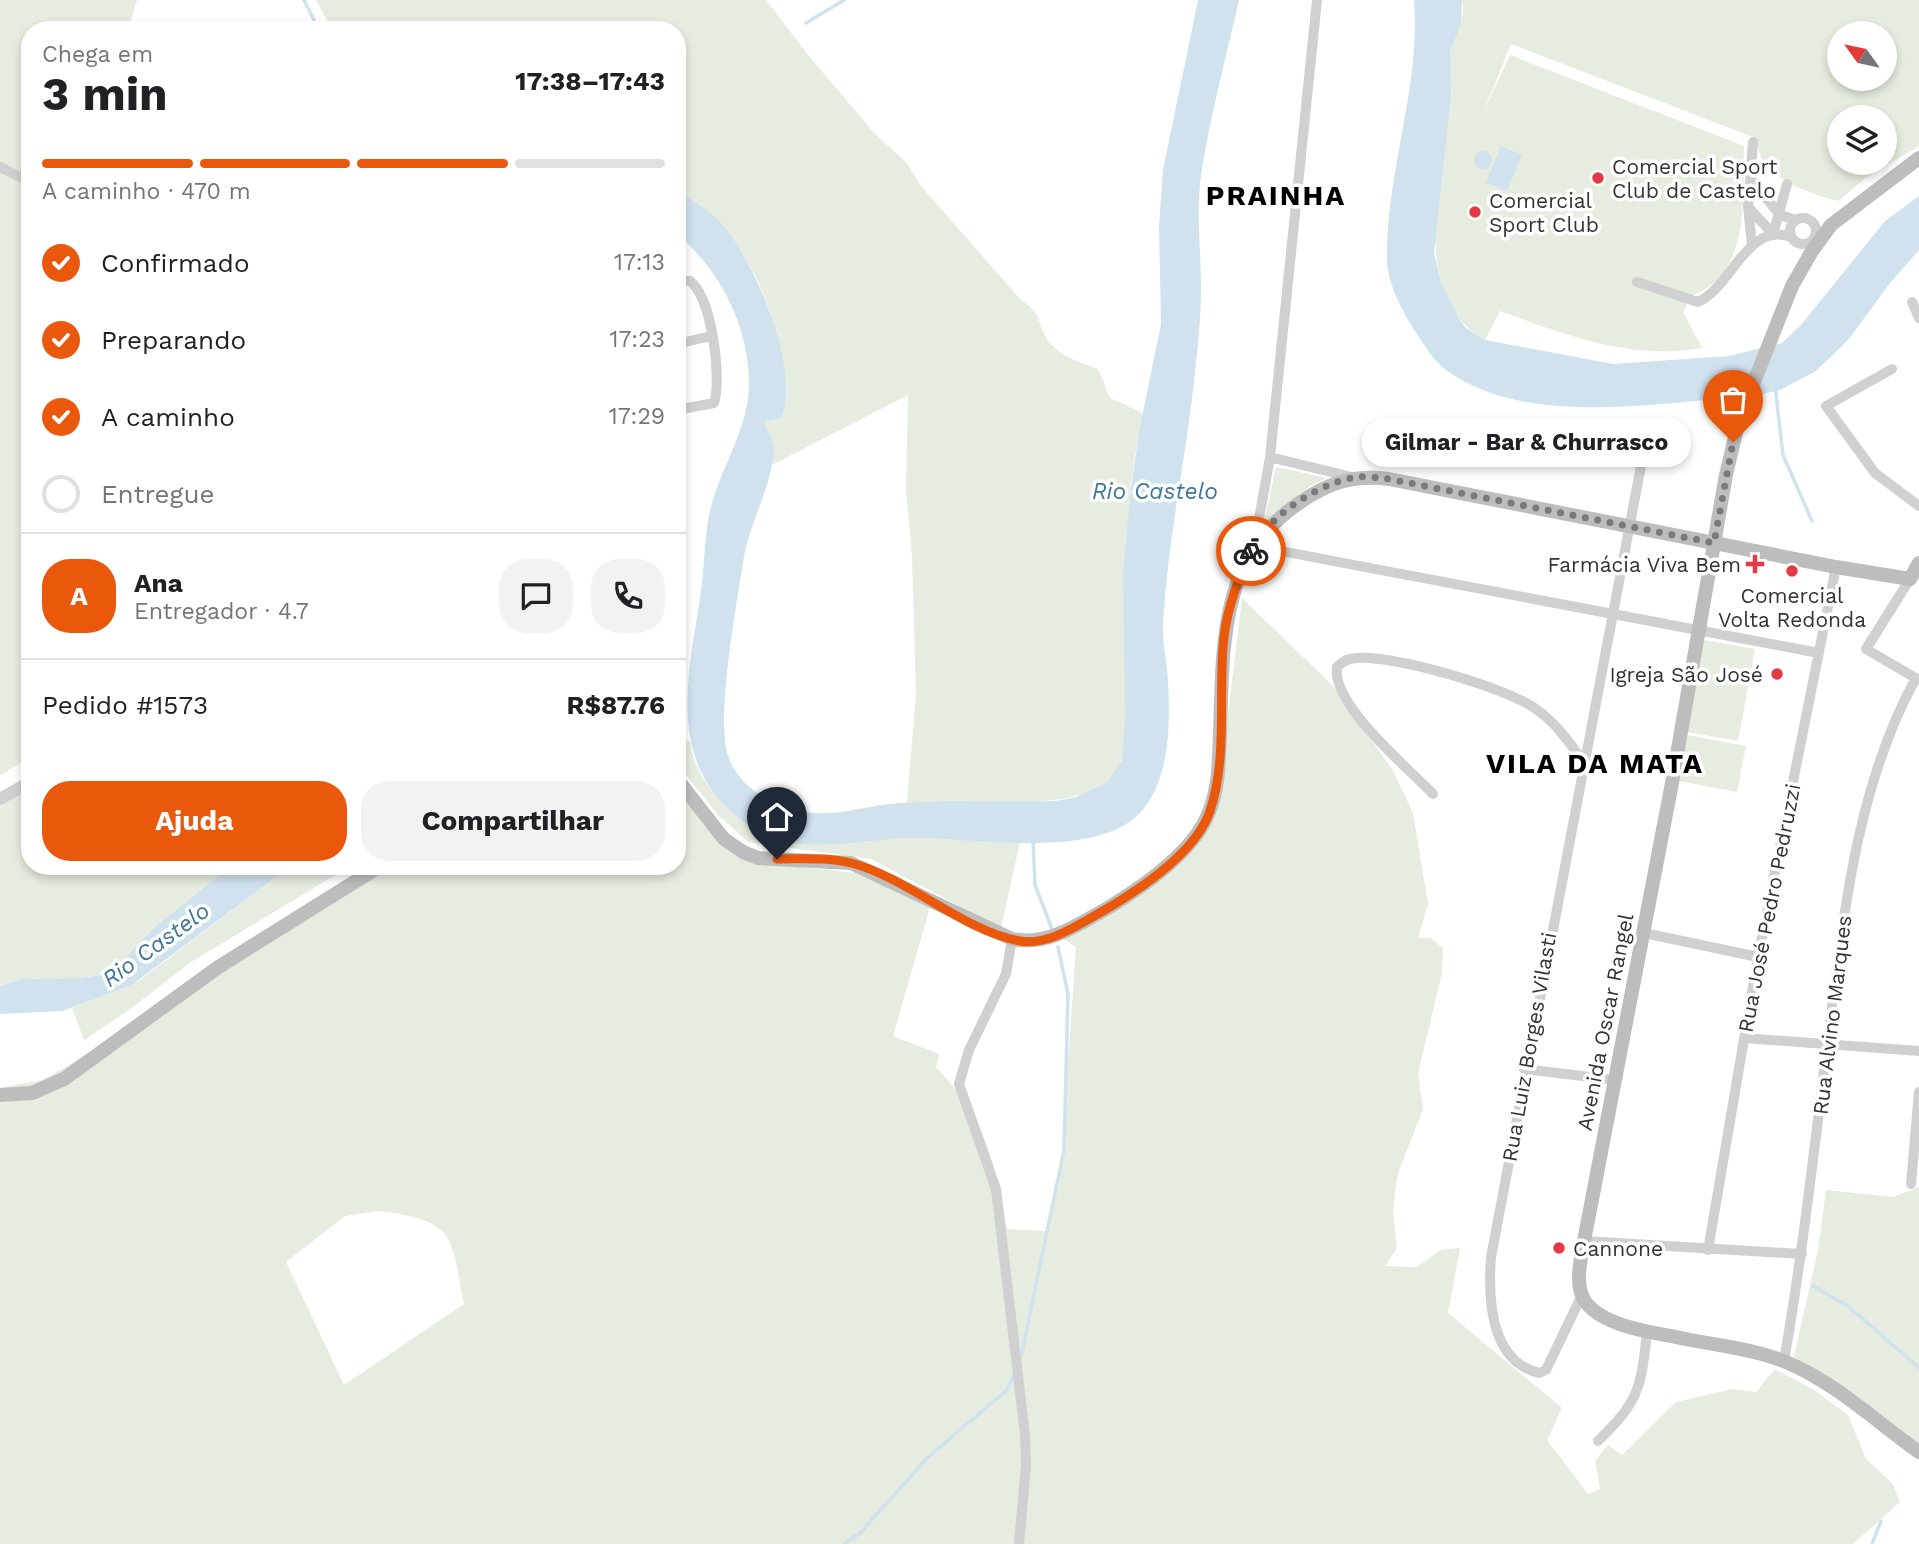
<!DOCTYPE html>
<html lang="pt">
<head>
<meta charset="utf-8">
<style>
  :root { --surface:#fff; --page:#f2f2f2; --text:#202124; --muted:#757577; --line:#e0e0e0; --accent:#ea580c }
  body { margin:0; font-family:"Work Sans",sans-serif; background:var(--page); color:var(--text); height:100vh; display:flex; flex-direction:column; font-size:26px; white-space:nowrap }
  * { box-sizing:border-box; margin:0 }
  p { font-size:23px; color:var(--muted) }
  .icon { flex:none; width:38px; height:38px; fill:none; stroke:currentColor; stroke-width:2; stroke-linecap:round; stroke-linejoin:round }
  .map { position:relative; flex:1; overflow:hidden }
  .side { position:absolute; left:21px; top:21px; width:665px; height:854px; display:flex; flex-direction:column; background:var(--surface); border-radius:28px; box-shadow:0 4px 10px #0003 }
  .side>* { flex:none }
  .needle { width:46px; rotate:303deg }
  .tools { position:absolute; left:1827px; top:21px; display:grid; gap:14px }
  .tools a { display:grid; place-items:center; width:70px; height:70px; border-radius:50%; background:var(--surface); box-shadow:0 4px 10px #0003; font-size:35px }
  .pin { position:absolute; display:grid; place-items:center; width:60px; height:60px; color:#fff; margin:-72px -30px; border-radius:50% 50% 50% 0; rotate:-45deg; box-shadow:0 0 7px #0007 }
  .pin .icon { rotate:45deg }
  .courier { position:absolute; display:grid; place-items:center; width:70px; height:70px; margin:-35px; border:5px solid #ea580c; border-radius:50%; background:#fff; color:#222; box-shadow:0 2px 9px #0007 }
  .bubble { position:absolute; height:49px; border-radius:24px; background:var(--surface); box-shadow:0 4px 10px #0003; font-size:23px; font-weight:700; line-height:49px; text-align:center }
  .summary em { font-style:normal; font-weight:700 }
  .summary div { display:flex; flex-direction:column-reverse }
  .summary { display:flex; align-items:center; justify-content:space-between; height:119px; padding:0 21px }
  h1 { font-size:46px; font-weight:700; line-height:52px }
  .bar { display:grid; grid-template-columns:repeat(4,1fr); gap:10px 7px; align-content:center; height:84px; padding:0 21px }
  .bar i { height:9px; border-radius:5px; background:var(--line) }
  .bar .on { background:var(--accent) }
  .bar p { grid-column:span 4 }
  .line { display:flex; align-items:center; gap:18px; padding:0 21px; border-top:2px solid var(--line) }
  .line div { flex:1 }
  .round { display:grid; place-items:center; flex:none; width:74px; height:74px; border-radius:28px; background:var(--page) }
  ol { padding:0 21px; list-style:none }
  li { display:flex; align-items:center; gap:21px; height:77px }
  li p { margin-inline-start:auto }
  li .icon { padding:7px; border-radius:50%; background:var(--accent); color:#fff; stroke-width:4 }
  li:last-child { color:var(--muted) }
  li i { width:38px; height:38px; border:4px solid var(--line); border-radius:50% }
  .cta { display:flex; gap:14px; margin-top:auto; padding:14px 21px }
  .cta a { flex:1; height:80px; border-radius:28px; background:var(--accent); color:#fff; font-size:28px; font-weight:700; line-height:80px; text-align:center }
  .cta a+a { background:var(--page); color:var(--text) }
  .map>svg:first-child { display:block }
  .green { fill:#e6ecdf; fill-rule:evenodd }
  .water { fill:#cfe2ee }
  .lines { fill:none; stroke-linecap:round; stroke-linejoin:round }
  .stream { stroke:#cfe2ee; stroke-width:3.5 }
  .minor { stroke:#d0d0d0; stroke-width:10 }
  .tertiary { stroke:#d0d0d0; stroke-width:12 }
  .secondary { stroke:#bdbdbd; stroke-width:14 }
  .done { stroke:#7a7a7a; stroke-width:7; stroke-dasharray:0 12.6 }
  .route { stroke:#ea580c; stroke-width:9 }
  .poi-dot { fill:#e63946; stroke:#fff; stroke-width:2.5 }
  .labels { text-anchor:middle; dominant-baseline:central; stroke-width:7; stroke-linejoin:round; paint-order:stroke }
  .poi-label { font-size:21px; fill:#333; stroke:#fff; text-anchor:start }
  .street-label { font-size:21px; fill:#333; stroke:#fff }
  .water-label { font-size:23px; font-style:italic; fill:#3f7597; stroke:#fff }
  .district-label { font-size:28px; font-weight:bold; letter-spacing:2px; fill:#000; stroke:#fff }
</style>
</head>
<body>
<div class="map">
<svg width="1919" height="1544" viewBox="0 0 1919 1544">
  <rect width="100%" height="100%" fill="#fff"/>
  <!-- green -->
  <path class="green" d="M 0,0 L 137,0 L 128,30 L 30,30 L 30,758 L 0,775 Z
    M 316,0 L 766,0 L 809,56 L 875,134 L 906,162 L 921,186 L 1021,300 C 1046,316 1035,328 1053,346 C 1064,358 1083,363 1098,369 L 1110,398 L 1143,413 C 1119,520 1126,628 1125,737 C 1123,752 1123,766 1113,777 C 1083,813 953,803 907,803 L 916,695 L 912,556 L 906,488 L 908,395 L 770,466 L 774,451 L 765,421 L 784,414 L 784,408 C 784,322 754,237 677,191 L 677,30 L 332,30 Z
    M 1462,0 L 1919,0 L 1919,146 L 1864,179 L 1839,201 C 1816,196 1785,185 1768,167 C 1761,159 1757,147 1753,137 L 1511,44 L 1483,113 L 1510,55 L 1744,146 C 1742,200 1752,273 1691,296 L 1683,312 L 1702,348 C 1628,360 1568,336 1500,311 L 1485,340 C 1409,298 1440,180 1449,111 C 1451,92 1446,70 1450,52 C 1455,34 1466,20 1462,0 ZM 1839,33 L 1885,33 L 1885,79 L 1839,79 ZM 1839,117 L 1885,117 L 1885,163 L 1839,163 Z
    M 1276,467 L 1327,478 L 1310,486 L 1264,523 Z
    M 1242,598 L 1333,686 L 1392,769 L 1413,813 L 1428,904 L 1418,938 L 1430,938 L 1443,948 L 1442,973 L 1418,1073 L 1423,1110 L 1398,1173 L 1395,1193 L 1393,1212 L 1397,1248 L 1385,1266 L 1417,1267 L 1441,1250 L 1460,1248 L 1448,1313 L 1562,1408 L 1547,1440 L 1588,1494 L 1600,1489 L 1595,1461 L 1608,1445 L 1622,1455 L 1676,1402 L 1733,1389 L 1756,1392 L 1775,1369 L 1814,1390 L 1848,1415 L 1866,1459 L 1893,1484 L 1900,1502 L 1853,1544 L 0,1544 L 0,1088 L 42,1080 L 76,1061 L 380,866 L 677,866 L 677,789 L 761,863 L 865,874 L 930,907 L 893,1036 L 939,1054 L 936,1067 C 987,1121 994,1159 1007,1229 L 1045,1231 L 1061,1164 L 1076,947 L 1064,939 L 1197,846 L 1225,739 ZM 378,1211 C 398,1213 438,1218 448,1239 C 458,1258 459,1284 464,1304 L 344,1385 L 286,1262 L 345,1216 Z
    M 1704,640 L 1755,649 L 1738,741 L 1687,732 Z
    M 1687,735 L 1746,746 L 1737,792 L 1678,781 Z
    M 677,739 L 690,741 C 693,766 705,783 721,802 C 777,864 841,837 913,838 C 949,838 984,843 1020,842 L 1001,928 L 871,859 L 748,842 L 717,814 L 677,763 Z
    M 30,777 L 30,866 L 231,866 L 156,926 L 109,974 L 78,978 L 21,979 L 0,986 L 0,794 Z
    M 291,866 L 350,866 L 191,962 L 129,1010 L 84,1040 L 72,1008 L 140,980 Z
    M 1919,1187 L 1919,1445 L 1794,1357 L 1818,1250 L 1826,1190 L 1893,1197 Z"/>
  <!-- water -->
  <path class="water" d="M 1198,0 L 1239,0 C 1226,58 1210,116 1201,175 C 1196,213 1201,249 1201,287 C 1201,312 1199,338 1196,362 C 1188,449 1168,536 1163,623 C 1162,642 1167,661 1168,680 C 1170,723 1171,780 1139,814 C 1103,852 1006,843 957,840 C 942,839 926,838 910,838 C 866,839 813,853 770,837 C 755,832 743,822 731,812 C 666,752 690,668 701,591 C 705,563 704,533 711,507 C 722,465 750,426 749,381 C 748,325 720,270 677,234 L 677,191 C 692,200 709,210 721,223 C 755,261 800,367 782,418 L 765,421 C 766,431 774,439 774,451 C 771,489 748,525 743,563 C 736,606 717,713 727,752 C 738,793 787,816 828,813 C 852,812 877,804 901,803 C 952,799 1004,803 1055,801 L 1076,797 L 1108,782 L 1122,761 L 1125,719 L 1123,573 L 1130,496 L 1139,432 L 1161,324 L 1159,225 L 1163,170 Z
    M 1414,0 L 1462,0 L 1461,24 L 1450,51 L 1451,94 L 1434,253 L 1441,282 L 1459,319 L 1466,328 L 1485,340 L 1613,364 L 1729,356 L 1782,343 L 1801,325 L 1885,221 L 1919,196 L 1919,250 L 1890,283 L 1849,339 L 1816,371 L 1780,390 L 1758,395 C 1664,402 1526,429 1446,370 C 1432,360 1422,341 1413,328 C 1401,308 1387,282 1387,259 C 1386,171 1421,87 1414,0 Z
    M 1501,146 L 1522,155 L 1507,191 L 1486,183 Z
    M1474 160a9 9 0 1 1 18 0a9 9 0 1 1-18 0Z
    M 231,866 L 291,866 L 133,984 L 63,1011 L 0,1014 L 0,986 L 21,979 L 78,978 L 109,974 L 156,926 Z"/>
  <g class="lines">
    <!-- stream -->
    <path class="stream" d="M 304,0 L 319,30
      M 806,23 L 844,0
      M 1775,386 L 1783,455 L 1812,521
      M 1033,840 L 1035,885 L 1052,929
      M 1813,1286 L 1848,1306 L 1919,1368
      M 1021,1357 L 1064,1150 L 1068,994 L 1058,947
      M 844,1544 L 860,1533 L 928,1457 L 1006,1391 L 1015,1374
      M 1872,1544 L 1881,1521"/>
    <!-- minor -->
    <path class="minor" d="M 1753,142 L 1748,207 L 1773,234 L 1787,184
      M 0,167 L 30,182
      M 1751,179 L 1780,215 L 1796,220
      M 1748,207 L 1752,245
      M1790 231a13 13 0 1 1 26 0a13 13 0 1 1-26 0Z
      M 677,280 L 690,281 C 712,297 722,379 714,403 L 677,410
      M 1637,282 L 1698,302 C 1732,287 1747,221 1791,237
      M 1912,302 L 1919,318
      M 677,344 L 711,336
      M 1892,369 L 1826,406 L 1875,473 L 1919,506
      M 1270,457 L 1352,477
      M 1259,519 L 1270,457 L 1317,0
      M 1254,546 L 1819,653
      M 1910,579 L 1866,649 L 1919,680
      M 1433,794 C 1408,768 1331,704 1337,667 C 1342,662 1348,658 1356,658 C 1394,655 1505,687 1536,709 C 1556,723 1569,742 1583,761
      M 1644,933 L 1758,957
      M 1012,939 L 1006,974 L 969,1050 L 959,1084 L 996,1189 L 1025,1435 L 1026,1465 L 1019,1544
      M 1744,1038 L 1919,1051
      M 1524,1069 L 1615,1080
      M 1911,1184 L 1919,1092
      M 1584,1241 L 1802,1254
      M 1708,1250 L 1758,957 L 1836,567
      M 1582,1295 L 1546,1370 L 1539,1373 C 1490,1361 1488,1298 1491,1257 L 1648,429
      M 1784,1361 C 1803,1252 1815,1141 1829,1031 C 1844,912 1857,785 1916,678
      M 1598,1441 C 1639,1401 1641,1389 1647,1332"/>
    <!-- tertiary -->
    <path class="tertiary" d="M 0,799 L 30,782"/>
    <!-- secondary -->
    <path class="secondary" d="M 1919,158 L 1831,225 L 1812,251 L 1792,286 L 1739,420 L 1726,475 L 1672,783 L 1584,1241 C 1581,1259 1573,1288 1587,1304 C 1606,1326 1649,1332 1676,1337 C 1712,1345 1751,1348 1786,1362 C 1836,1383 1875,1421 1919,1452
      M 677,779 L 724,839 L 743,852 L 758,858 L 851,863 L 1012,939 C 1047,946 1076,926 1106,909 C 1141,888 1194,852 1209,812 C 1219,788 1219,759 1220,733 C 1223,646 1219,557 1299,503 C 1328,483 1354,474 1389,479 L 1836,567 L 1910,579 L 1919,563
      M 0,1095 L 32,1093 L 64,1079 L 217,968 L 380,866"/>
  </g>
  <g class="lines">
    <!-- done -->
    <path class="done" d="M 1251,551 C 1268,517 1314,486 1351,478 C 1363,475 1377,478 1389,479 L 1714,543 L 1733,442"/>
    <!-- route -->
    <path class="route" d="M 777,859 C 801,859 828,857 851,863 C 907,877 963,931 1020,941 C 1049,946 1079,924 1103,911 C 1139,890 1196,852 1210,811 C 1227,760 1219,700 1223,647 C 1225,614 1237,581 1251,551"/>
  </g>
  <!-- markers -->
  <g class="poi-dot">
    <circle cx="1598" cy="178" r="7"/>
    <circle cx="1475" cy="212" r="7"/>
    <path d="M1751.5 553.5h7v7h7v7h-7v7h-7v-7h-7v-7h7z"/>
    <circle cx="1792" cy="571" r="7"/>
    <circle cx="1777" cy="674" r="7"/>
    <circle cx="1559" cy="1248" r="7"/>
  </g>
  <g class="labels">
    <!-- poi labels -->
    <g class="poi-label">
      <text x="1612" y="166">Comercial Sport<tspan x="1612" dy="24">Club de Castelo</tspan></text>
      <text x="1489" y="200">Comercial<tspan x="1489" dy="24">Sport Club</tspan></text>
      <text x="1741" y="564" text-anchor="end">Farmácia Viva Bem</text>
      <text x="1792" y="595" text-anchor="middle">Comercial<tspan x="1792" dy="24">Volta Redonda</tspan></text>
      <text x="1763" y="674" text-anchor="end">Igreja São José</text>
      <text x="1573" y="1248">Cannone</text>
    </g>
    <!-- street labels -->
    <g class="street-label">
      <text transform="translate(1769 908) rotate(-79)">Rua José Pedro Pedruzzi</text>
      <text transform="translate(1832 1015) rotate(-83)">Rua Alvino Marques</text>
      <text transform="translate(1605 1022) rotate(-79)">Avenida Oscar Rangel</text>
      <text transform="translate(1529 1047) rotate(-80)">Rua Luiz Borges Vilasti</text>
    </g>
    <!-- water labels -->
    <g class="water-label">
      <text x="1155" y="491">Rio Castelo</text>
      <text transform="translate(156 945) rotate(-36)">Rio Castelo</text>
    </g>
    <!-- district labels -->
    <g class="district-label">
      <text x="1276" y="195">PRAINHA</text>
      <text x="1595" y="763">VILA DA MATA</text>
    </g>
  </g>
</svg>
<div class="tools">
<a><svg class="needle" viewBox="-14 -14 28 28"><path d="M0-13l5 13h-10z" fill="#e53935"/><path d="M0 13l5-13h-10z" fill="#757577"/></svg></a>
<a><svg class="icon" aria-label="layers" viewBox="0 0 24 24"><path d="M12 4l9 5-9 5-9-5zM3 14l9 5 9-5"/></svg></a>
</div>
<div class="pin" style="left:1733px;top:442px;background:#ea580c"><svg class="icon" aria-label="bag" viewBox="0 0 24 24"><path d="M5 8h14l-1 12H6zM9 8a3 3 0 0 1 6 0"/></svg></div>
<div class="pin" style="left:777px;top:859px;background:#1f2937"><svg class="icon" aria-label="home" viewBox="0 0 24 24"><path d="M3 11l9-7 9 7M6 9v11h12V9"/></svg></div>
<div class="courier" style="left:1251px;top:551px"><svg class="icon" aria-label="bike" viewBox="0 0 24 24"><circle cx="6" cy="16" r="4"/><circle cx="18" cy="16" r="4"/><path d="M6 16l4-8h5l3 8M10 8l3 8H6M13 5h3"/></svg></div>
<div class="bubble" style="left:1362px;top:418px;width:329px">Gilmar - Bar &amp; Churrasco</div>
<section class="side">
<div class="summary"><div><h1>3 min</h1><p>Chega em</p></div><em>17:38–17:43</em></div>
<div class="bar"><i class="on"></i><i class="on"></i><i class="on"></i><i></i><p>A caminho · 470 m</p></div>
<ol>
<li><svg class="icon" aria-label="check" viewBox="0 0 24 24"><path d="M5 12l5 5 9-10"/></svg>Confirmado<p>17:13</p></li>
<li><svg class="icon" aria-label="check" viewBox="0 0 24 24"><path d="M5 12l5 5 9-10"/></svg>Preparando<p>17:23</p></li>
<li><svg class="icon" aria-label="check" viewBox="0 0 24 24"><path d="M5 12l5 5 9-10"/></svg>A caminho<p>17:29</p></li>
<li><i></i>Entregue</li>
</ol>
<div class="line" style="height:126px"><b class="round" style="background:var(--accent);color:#fff">A</b><div><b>Ana</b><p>Entregador · 4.7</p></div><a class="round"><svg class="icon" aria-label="chat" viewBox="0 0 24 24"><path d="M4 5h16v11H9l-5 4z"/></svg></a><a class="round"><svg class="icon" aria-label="phone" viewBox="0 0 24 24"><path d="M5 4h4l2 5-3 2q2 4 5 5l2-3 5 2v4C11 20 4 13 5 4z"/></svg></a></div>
<div class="line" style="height:91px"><div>Pedido #1573</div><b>R$87.76</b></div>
<div class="cta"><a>Ajuda</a><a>Compartilhar</a></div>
</section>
</div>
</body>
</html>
